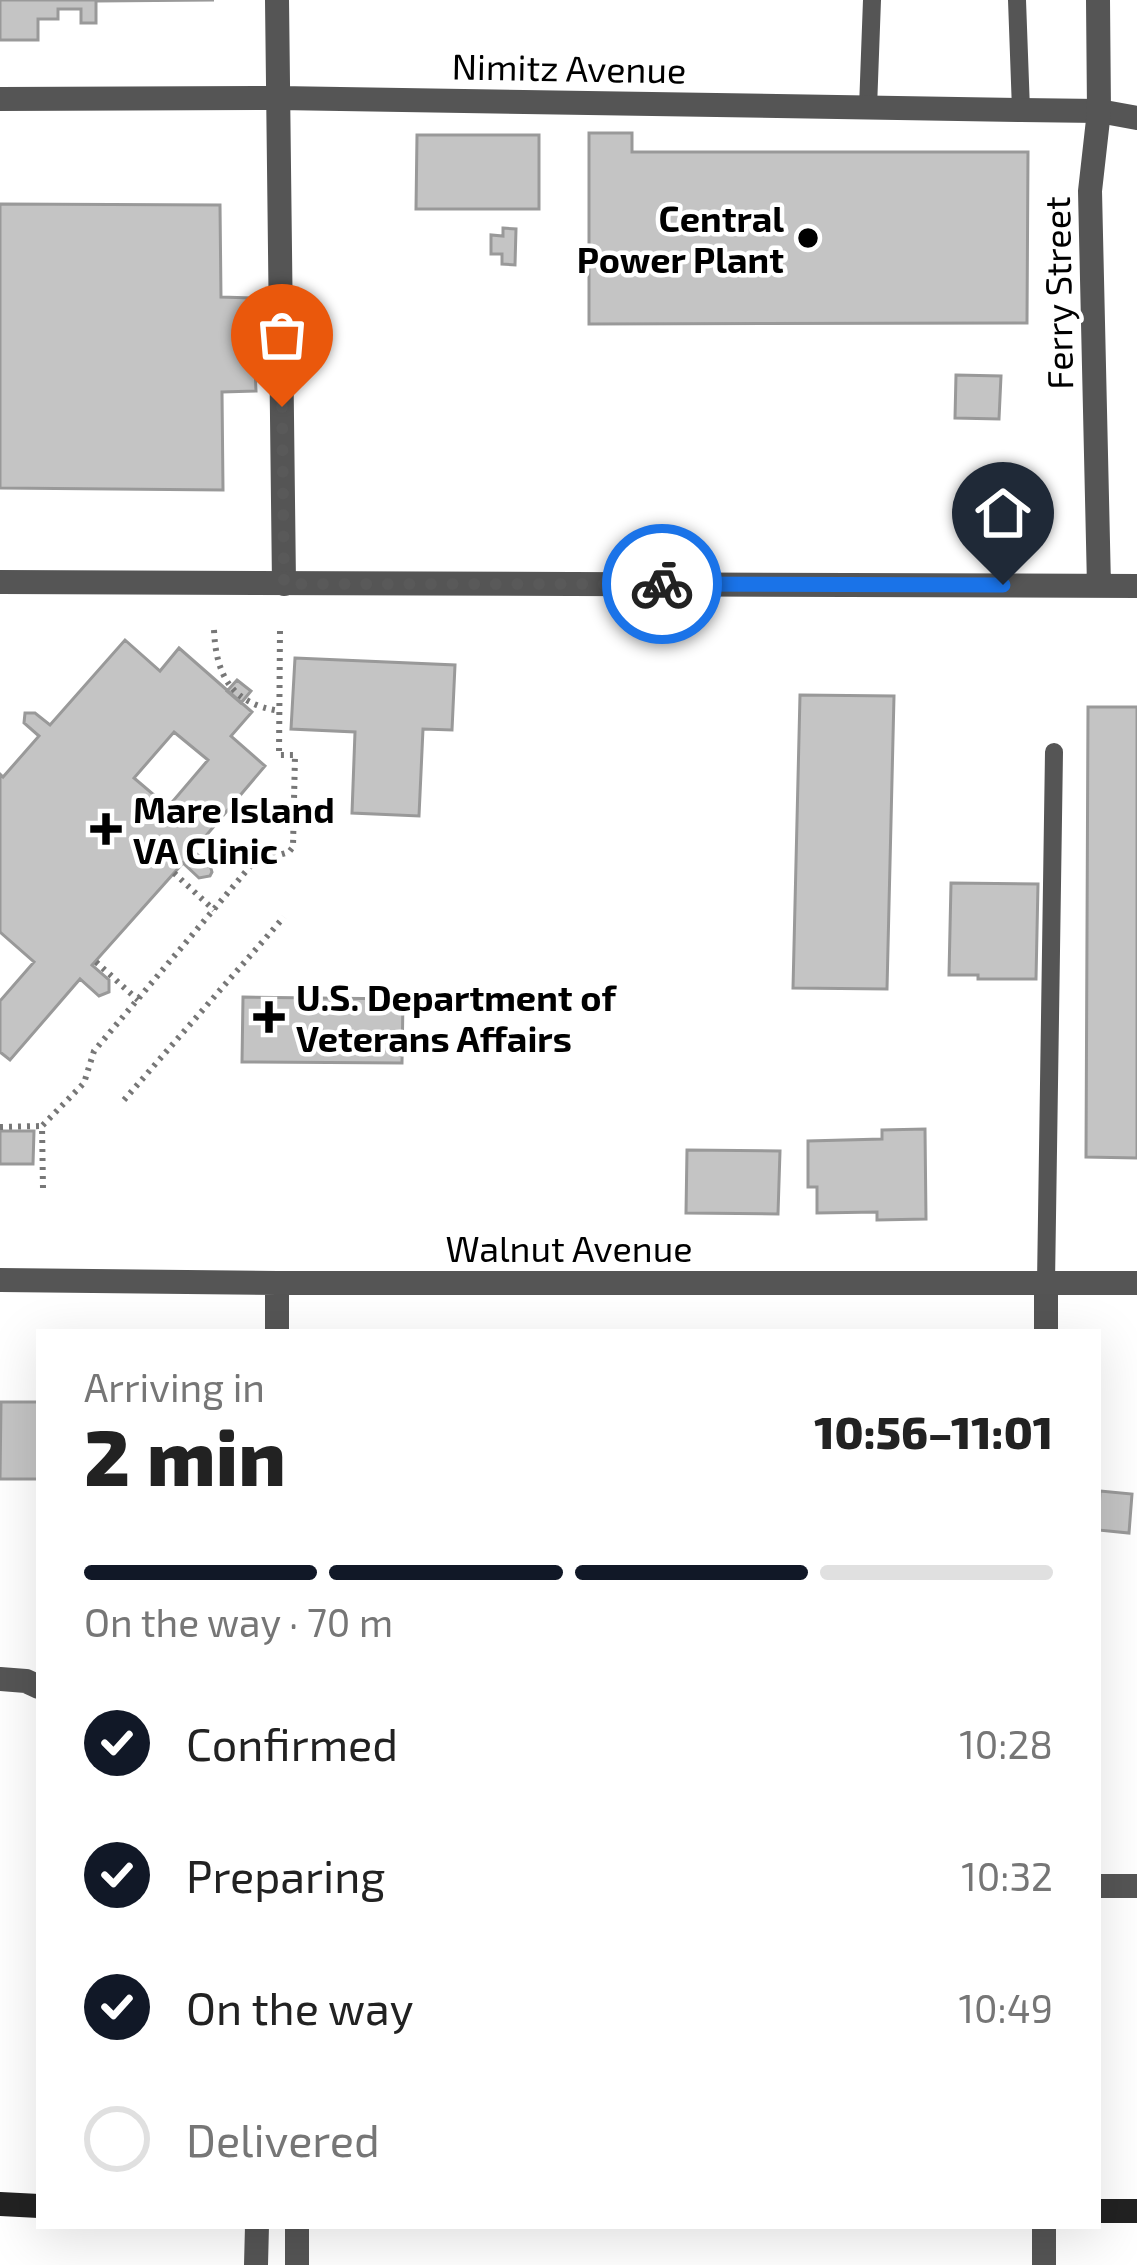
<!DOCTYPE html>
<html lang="en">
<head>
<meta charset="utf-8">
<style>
  :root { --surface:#fff; --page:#f6f6f6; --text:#222; --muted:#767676; --line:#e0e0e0; --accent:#111827 }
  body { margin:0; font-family:"Exo 2",sans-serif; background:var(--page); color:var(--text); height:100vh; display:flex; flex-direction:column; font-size:45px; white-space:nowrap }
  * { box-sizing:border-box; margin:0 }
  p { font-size:39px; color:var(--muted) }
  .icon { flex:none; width:66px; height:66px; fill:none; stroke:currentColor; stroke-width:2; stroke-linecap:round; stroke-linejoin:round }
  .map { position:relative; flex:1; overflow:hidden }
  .drawer { position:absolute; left:36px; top:1329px; width:1065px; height:900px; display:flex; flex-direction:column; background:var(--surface); border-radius:0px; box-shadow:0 12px 48px #0002 }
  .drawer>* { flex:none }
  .pin { position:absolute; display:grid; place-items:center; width:102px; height:102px; color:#fff; margin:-123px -51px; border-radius:50% 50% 50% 0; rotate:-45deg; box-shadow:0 0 12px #0007 }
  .pin .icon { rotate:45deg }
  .courier { position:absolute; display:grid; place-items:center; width:120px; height:120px; margin:-60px; border:9px solid #1a73e8; border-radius:50%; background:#fff; color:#222; box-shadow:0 3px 15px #0007 }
  .head em { font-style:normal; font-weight:800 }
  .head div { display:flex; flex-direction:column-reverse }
  .head { display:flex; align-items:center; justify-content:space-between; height:204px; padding:0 48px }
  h1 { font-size:78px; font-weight:800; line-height:90px }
  .bar { display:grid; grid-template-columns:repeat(4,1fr); gap:18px 12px; align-content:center; height:144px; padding:0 48px }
  .bar i { height:15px; border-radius:9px; background:var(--line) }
  .bar .active { background:var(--accent) }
  .bar p { grid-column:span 4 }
  ol { padding:0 48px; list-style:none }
  li { display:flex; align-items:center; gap:36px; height:132px }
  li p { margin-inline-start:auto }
  li .icon { padding:12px; border-radius:50%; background:var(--accent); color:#fff; stroke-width:4 }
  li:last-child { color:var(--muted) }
  li i { width:66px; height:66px; border:6px solid var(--line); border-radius:50% }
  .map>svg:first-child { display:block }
  .building { fill:#c4c4c4; stroke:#999; stroke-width:3; fill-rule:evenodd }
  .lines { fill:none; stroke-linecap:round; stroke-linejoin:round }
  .path { stroke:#777; stroke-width:6; stroke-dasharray:3 6; stroke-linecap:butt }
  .service { stroke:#555; stroke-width:18 }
  .minor { stroke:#555; stroke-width:24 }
  .tertiary { stroke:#555; stroke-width:24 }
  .secondary { stroke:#222; stroke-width:24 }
  .done { stroke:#595959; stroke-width:12; stroke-dasharray:0 21.6 }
  .route { stroke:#1a73e8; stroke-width:15 }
  .poi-dot { fill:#000; stroke:#fff; stroke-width:4.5 }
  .labels { text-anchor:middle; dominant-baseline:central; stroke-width:9; stroke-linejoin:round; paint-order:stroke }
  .street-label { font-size:36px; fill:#000; stroke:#fff }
  .poi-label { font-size:36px; font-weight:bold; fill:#000; stroke:#fff; text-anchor:start }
</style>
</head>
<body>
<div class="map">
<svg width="1137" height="2265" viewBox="0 0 1137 2265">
  <rect width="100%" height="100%" fill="#fff"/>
  <!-- building -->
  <path class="building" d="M 0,0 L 214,0 L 96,1 L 96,23 L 81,23 L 81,9 L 58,9 L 58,19 L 38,19 L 38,40 L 0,40 Z
    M 589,133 L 632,133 L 632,152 L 1028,152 L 1027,323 L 589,324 Z
    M 417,135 L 539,135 L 539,209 L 416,209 Z
    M 0,204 L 220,205 L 221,297 L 252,298 L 256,391 L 222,392 L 223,490 L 0,488 Z
    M 503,228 L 516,229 L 515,265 L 502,264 L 502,254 L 491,254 L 491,235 L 503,236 Z
    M 956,375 L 1001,376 L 999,419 L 955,418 Z
    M 125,640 L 160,671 L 179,648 L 252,712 L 231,736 L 265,766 L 193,851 L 210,865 L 212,872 L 210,876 L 199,878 L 183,863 L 92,965 L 109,980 L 109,992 L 99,996 L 80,979 L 10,1060 L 0,1052 L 0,1001 L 34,962 L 0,932 L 0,774 L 3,777 L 39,736 L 24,723 L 25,713 L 35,713 L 50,725 ZM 174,732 L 208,760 L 168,807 L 134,778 Z
    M 295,658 L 455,665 L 452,730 L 423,729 L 419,816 L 352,813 L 355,732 L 291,729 Z
    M 237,680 L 251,691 L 241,703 L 227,691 Z
    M 800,695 L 894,696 L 887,989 L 793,988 Z
    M 1088,707 L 1137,707 L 1137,1158 L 1086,1157 Z
    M 951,883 L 1038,884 L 1036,979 L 978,979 L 978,975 L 949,975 Z
    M 243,997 L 403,999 L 402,1063 L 242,1062 Z
    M 925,1129 L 926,1219 L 877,1220 L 877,1212 L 817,1213 L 817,1187 L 808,1187 L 808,1141 L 882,1139 L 882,1130 Z
    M 0,1131 L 34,1131 L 33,1164 L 0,1164 Z
    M 687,1150 L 780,1151 L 778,1214 L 686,1213 Z
    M 1,1402 L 39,1402 L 39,1479 L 0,1479 Z
    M 1100,1491 L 1132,1494 L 1129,1533 L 1098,1530 Z"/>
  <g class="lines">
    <!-- path -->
    <path class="path" d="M 214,630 C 216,676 232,704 280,711
      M 174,873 L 214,910
      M 96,962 L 138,1000
      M 124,1100 L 284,917
      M 0,1127 L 42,1126
      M 43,1188 L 42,1126 L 84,1083 L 94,1051 L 253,863 L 289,852 L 293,847 L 295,755 L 279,755 L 280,630"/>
    <!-- service -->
    <path class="service" d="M 1017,0 L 1021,110
      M 868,108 L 872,0
      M 1046,1283 L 1054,752"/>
    <!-- minor -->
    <path class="minor" d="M 277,0 L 284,584
      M 0,99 L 279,98 L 1021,110 L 1099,111 L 1137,118
      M 1046,1332 L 1046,1283
      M 0,1679 L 26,1681 L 39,1687
      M 1098,1886 L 1137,1886
      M 1044,2265 L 1044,2226"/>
    <!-- tertiary -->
    <path class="tertiary" d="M 1098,0 L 1099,111 L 1090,191 L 1099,586
      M 0,582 L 1137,586
      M 0,1280 L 277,1283 L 1137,1283
      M 277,1283 L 277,1332
      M 297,2226 L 297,2265
      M 256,2265 L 257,2226"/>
    <!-- secondary -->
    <path class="secondary" d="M 0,2204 L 39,2206
      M 1098,2211 L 1137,2211"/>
  </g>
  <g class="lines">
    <!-- done -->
    <path class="done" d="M 282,407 L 284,584 L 662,584"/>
    <!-- route -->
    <path class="route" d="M 662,584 L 1003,585"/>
  </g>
  <!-- markers -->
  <g class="poi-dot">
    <circle cx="808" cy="238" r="12"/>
    <path d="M100 811h12v12h12v12h-12v12h-12v-12h-12v-12h12z"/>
    <path d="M263 999h12v12h12v12h-12v12h-12v-12h-12v-12h12z"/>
  </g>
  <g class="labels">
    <!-- street labels -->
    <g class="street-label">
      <text transform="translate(569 67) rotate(1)">Nimitz Avenue</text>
      <text transform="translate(1057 293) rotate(-91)">Ferry Street</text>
      <text x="569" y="1247">Walnut Avenue</text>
    </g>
    <!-- poi labels -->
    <g class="poi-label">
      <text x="784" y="217" text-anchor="end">Central<tspan x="784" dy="41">Power Plant</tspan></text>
      <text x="133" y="808">Mare Island<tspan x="133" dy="41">VA Clinic</tspan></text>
      <text x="296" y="996">U.S. Department of<tspan x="296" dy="41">Veterans Affairs</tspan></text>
    </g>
  </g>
</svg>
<div class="pin" style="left:282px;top:407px;background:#ea580c"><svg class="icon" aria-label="bag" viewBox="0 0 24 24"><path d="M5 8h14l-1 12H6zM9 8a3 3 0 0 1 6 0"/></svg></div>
<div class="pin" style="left:1003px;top:585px;background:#1f2937"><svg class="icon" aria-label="home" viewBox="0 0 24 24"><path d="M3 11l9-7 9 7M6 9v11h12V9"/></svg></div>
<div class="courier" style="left:662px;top:584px"><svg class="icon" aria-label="bike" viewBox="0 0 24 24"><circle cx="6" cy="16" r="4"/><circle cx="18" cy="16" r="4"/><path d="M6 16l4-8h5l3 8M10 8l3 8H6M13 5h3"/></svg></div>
<section class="drawer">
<div class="head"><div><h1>2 min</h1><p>Arriving in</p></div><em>10:56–11:01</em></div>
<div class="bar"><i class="active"></i><i class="active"></i><i class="active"></i><i></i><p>On the way · 70 m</p></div>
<ol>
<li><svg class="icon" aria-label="check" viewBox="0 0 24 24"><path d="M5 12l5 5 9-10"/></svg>Confirmed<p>10:28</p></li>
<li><svg class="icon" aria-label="check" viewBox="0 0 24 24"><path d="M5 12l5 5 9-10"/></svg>Preparing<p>10:32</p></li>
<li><svg class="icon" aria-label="check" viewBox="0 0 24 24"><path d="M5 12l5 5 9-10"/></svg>On the way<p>10:49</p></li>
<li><i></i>Delivered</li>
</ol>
</section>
</div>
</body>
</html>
